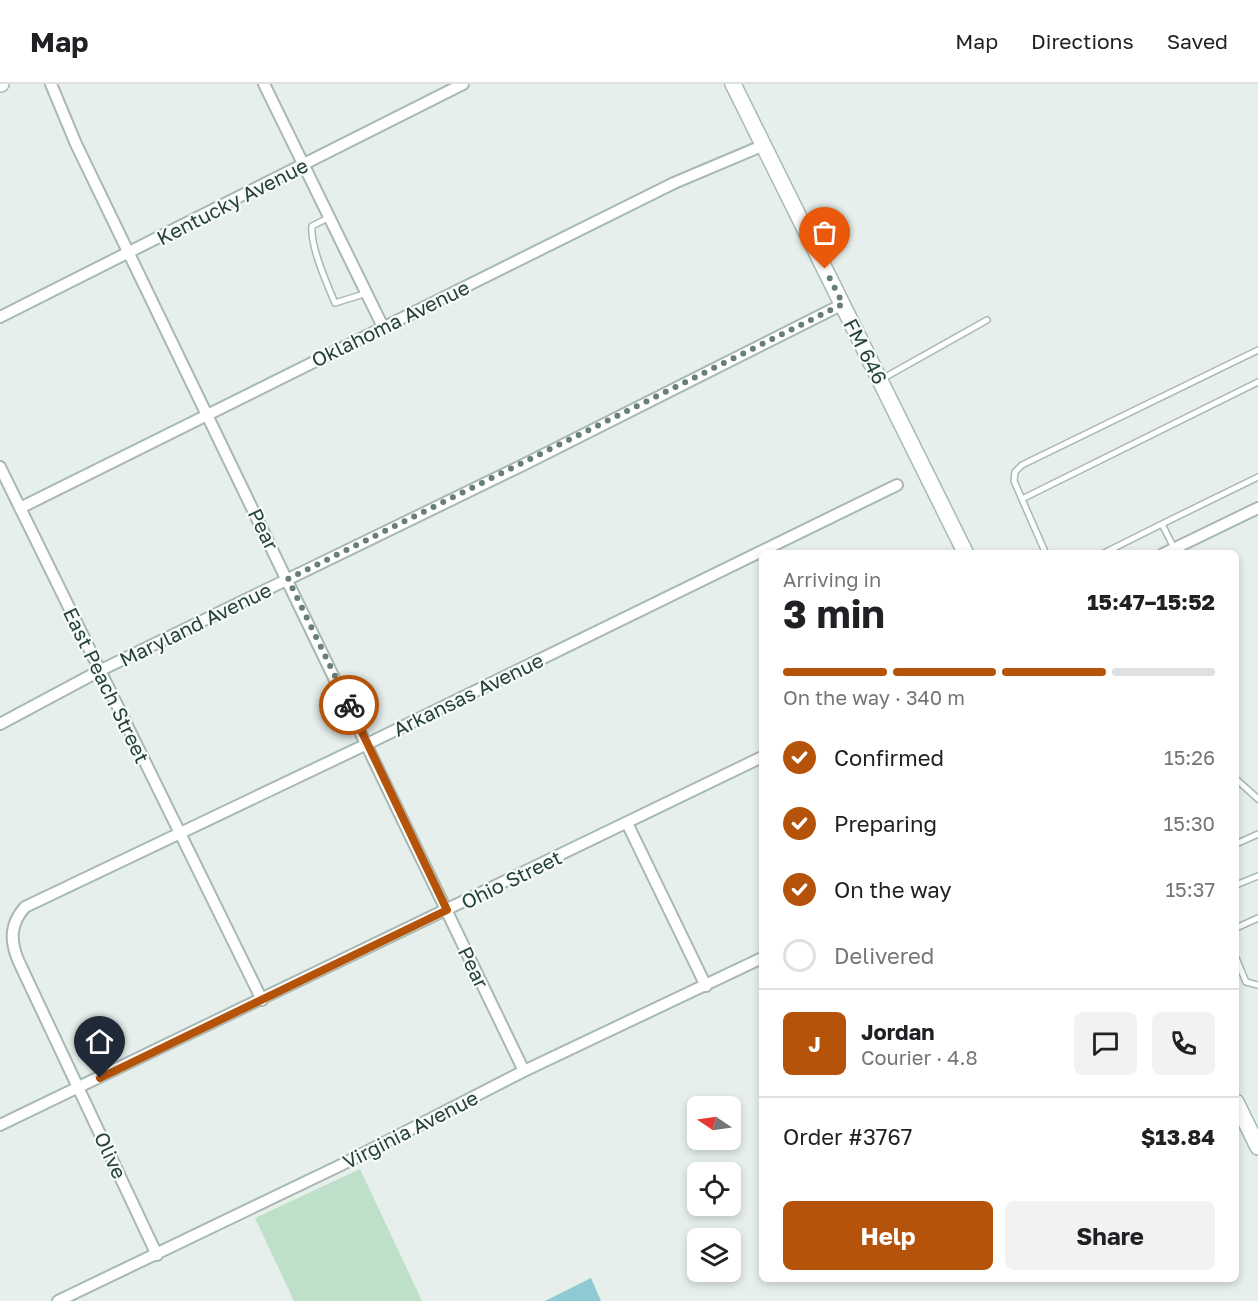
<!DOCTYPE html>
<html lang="en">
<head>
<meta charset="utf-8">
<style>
  :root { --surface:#fff; --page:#f2f2f2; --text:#202124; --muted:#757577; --line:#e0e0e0; --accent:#b45309 }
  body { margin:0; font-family:"Golos Text",sans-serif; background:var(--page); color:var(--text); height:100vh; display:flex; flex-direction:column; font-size:22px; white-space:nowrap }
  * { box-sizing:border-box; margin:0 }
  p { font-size:20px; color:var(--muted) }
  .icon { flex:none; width:33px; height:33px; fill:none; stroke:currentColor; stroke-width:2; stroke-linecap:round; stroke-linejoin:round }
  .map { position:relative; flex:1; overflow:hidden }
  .sheet { position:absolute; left:759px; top:466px; width:480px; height:732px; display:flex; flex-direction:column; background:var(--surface); border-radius:9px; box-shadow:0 3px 9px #0003 }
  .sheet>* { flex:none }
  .needle { width:39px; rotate:283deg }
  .controls { position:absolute; left:687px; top:1012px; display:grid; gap:12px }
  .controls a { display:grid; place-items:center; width:54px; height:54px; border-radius:9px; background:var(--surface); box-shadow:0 3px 9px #0003; font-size:30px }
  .pin { position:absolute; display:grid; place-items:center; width:51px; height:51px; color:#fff; margin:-62px -26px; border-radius:50% 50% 50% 0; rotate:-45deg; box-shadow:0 0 6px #0007 }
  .pin .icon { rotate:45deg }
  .courier { position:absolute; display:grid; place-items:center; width:60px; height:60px; margin:-30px; border:4px solid #b45309; border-radius:50%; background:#fff; color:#222; box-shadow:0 2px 8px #0007 }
  .head em { font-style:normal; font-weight:700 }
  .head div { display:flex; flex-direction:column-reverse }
  .head { display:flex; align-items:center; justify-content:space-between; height:102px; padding:0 24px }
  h1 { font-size:39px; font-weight:700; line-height:45px }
  .bar { display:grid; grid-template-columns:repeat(4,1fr); gap:9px 6px; align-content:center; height:72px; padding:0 24px }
  .bar i { height:8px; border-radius:4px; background:var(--line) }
  .bar .on { background:var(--accent) }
  .bar p { grid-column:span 4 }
  .line { display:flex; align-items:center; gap:15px; padding:0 24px; border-top:2px solid var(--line) }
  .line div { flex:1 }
  .round { display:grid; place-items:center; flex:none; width:63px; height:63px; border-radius:9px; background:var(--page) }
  ol { padding:0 24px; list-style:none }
  li { display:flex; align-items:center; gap:18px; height:66px }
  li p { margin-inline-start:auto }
  li .icon { padding:6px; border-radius:50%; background:var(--accent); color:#fff; stroke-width:4 }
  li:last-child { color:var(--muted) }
  li i { width:33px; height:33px; border:3px solid var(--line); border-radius:50% }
  .action { display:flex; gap:12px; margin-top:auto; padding:12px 24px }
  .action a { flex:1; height:69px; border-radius:9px; background:var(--accent); color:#fff; font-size:24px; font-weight:700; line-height:69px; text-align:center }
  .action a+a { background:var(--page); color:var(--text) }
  header { display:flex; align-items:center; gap:36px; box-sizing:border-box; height:84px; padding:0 30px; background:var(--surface); border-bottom:2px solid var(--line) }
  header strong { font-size:28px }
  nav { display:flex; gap:33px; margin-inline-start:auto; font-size:21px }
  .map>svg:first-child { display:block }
  .green { fill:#bfe0c8 }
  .water { fill:#8ec9d4 }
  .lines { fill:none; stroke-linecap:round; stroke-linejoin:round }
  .service-casing { stroke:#a8b8b2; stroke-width:8 }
  .minor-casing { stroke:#a8b8b2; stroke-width:14 }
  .secondary-casing { stroke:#a4bbb3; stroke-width:18 }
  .service { stroke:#fff; stroke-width:5 }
  .minor { stroke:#fff; stroke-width:10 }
  .secondary { stroke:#fff; stroke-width:15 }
  .done { stroke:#687f78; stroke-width:6; stroke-dasharray:0 10.8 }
  .route { stroke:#b45309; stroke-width:8 }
  .labels { text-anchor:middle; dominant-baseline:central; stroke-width:4.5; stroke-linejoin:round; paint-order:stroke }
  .street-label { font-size:20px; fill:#24423a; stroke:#f7fbf9 }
</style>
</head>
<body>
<header>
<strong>Map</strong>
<nav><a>Map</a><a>Directions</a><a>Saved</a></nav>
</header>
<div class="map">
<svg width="1258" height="1217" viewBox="0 0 1258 1217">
  <rect width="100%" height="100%" fill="#e6efeb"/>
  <!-- green -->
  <path class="green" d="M 360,1085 L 422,1217 L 294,1217 L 255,1134 Z"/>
  <!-- water -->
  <path class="water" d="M 591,1194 L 601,1217 L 545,1217 Z"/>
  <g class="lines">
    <!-- service casing -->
    <g class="service-casing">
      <path id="service" d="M 330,133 L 312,142 C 310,162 327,200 335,219 L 367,209
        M 882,295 L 987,236
        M 1022,415 L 1258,298
        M 1162,440 L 1258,393
        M 1046,470 L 1014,397 L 1015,388 L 1022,381 L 1258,266
        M 1102,470 L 1162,440 L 1174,464
        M 1236,695 L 1258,715
        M 1236,760 L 1258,750
        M 1236,801 L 1258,792
        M 1236,844 L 1258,834
        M 1236,874 L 1246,898 L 1258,901"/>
    </g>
    <!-- minor casing -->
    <g class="minor-casing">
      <path id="minor" d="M 51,0 L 76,60 L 524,987
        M 264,0 L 383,243
        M 0,233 L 463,0
        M 0,383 L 262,916
        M 20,424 L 674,99 L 764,61
        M 1163,470 L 1258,424
        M 0,640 L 101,586 L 525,380 L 843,220
        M 627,739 L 706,902
        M 0,1041 L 762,673
        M 157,1171 L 18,876 C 10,856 10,840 25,823 L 367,660 L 897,401
        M 58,1217 L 341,1081 L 524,987 L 762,874"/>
    </g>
    <!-- secondary casing -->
    <g class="secondary-casing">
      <path id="secondary" d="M 0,0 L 1,0
        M 733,0 L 966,470
        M 1236,1018 L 1258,1063"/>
    </g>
    <!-- service -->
    <use href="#service" class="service"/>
    <!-- minor -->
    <use href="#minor" class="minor"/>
    <!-- secondary -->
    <use href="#secondary" class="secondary"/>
  </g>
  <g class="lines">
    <!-- done -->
    <path class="done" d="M 349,621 L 288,495 L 843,220 L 825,185"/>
    <!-- route -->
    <path class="route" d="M 100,994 L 447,826 L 349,621"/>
  </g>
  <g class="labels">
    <!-- street labels -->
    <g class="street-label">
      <text transform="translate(232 117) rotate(-27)">Kentucky Avenue</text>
      <text transform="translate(390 239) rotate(-26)">Oklahoma Avenue</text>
      <text transform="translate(866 267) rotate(63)">FM 646</text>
      <text transform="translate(264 445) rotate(64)">Pear</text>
      <text transform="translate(195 540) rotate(-26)">Maryland Avenue</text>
      <text transform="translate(107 601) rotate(64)">East Peach Street</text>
      <text transform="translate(468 610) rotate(-26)">Arkansas Avenue</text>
      <text transform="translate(511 795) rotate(-26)">Ohio Street</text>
      <text transform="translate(474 883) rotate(64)">Pear</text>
      <text transform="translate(410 1045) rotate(-27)">Virginia Avenue</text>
      <text transform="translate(111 1071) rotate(65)">Olive</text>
    </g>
  </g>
</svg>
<div class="controls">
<a><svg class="needle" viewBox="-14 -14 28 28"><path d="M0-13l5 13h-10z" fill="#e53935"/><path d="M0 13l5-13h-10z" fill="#757577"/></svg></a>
<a><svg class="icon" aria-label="locate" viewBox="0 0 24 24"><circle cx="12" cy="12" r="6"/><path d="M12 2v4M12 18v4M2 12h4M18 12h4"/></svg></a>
<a><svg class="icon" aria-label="layers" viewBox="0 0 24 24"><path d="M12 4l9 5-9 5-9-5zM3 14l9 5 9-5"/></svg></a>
</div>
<div class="pin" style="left:825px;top:185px;background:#ea580c"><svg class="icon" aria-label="bag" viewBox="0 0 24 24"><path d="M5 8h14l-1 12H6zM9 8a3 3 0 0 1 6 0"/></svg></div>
<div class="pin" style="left:100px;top:994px;background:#1f2937"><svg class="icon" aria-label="home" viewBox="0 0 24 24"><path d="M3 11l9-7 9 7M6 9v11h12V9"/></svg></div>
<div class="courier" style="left:349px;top:621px"><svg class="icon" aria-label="bike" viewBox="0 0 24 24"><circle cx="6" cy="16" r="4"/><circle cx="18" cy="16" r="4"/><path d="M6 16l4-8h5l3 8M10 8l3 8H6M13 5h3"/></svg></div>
<section class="sheet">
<div class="head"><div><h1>3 min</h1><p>Arriving in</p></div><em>15:47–15:52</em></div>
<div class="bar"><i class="on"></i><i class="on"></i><i class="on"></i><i></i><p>On the way · 340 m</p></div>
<ol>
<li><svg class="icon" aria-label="check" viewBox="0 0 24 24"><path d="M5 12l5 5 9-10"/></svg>Confirmed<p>15:26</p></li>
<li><svg class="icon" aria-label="check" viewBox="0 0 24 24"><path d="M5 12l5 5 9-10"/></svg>Preparing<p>15:30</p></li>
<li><svg class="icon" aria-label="check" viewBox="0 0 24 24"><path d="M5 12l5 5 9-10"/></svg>On the way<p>15:37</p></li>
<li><i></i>Delivered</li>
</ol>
<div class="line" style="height:108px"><b class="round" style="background:var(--accent);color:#fff">J</b><div><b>Jordan</b><p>Courier · 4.8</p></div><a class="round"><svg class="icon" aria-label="chat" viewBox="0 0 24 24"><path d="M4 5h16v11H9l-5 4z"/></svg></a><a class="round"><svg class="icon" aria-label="phone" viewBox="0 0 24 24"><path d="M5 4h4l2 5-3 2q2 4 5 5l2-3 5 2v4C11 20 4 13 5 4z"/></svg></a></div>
<div class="line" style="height:78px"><div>Order #3767</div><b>$13.84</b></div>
<div class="action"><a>Help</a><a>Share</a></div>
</section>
</div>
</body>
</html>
